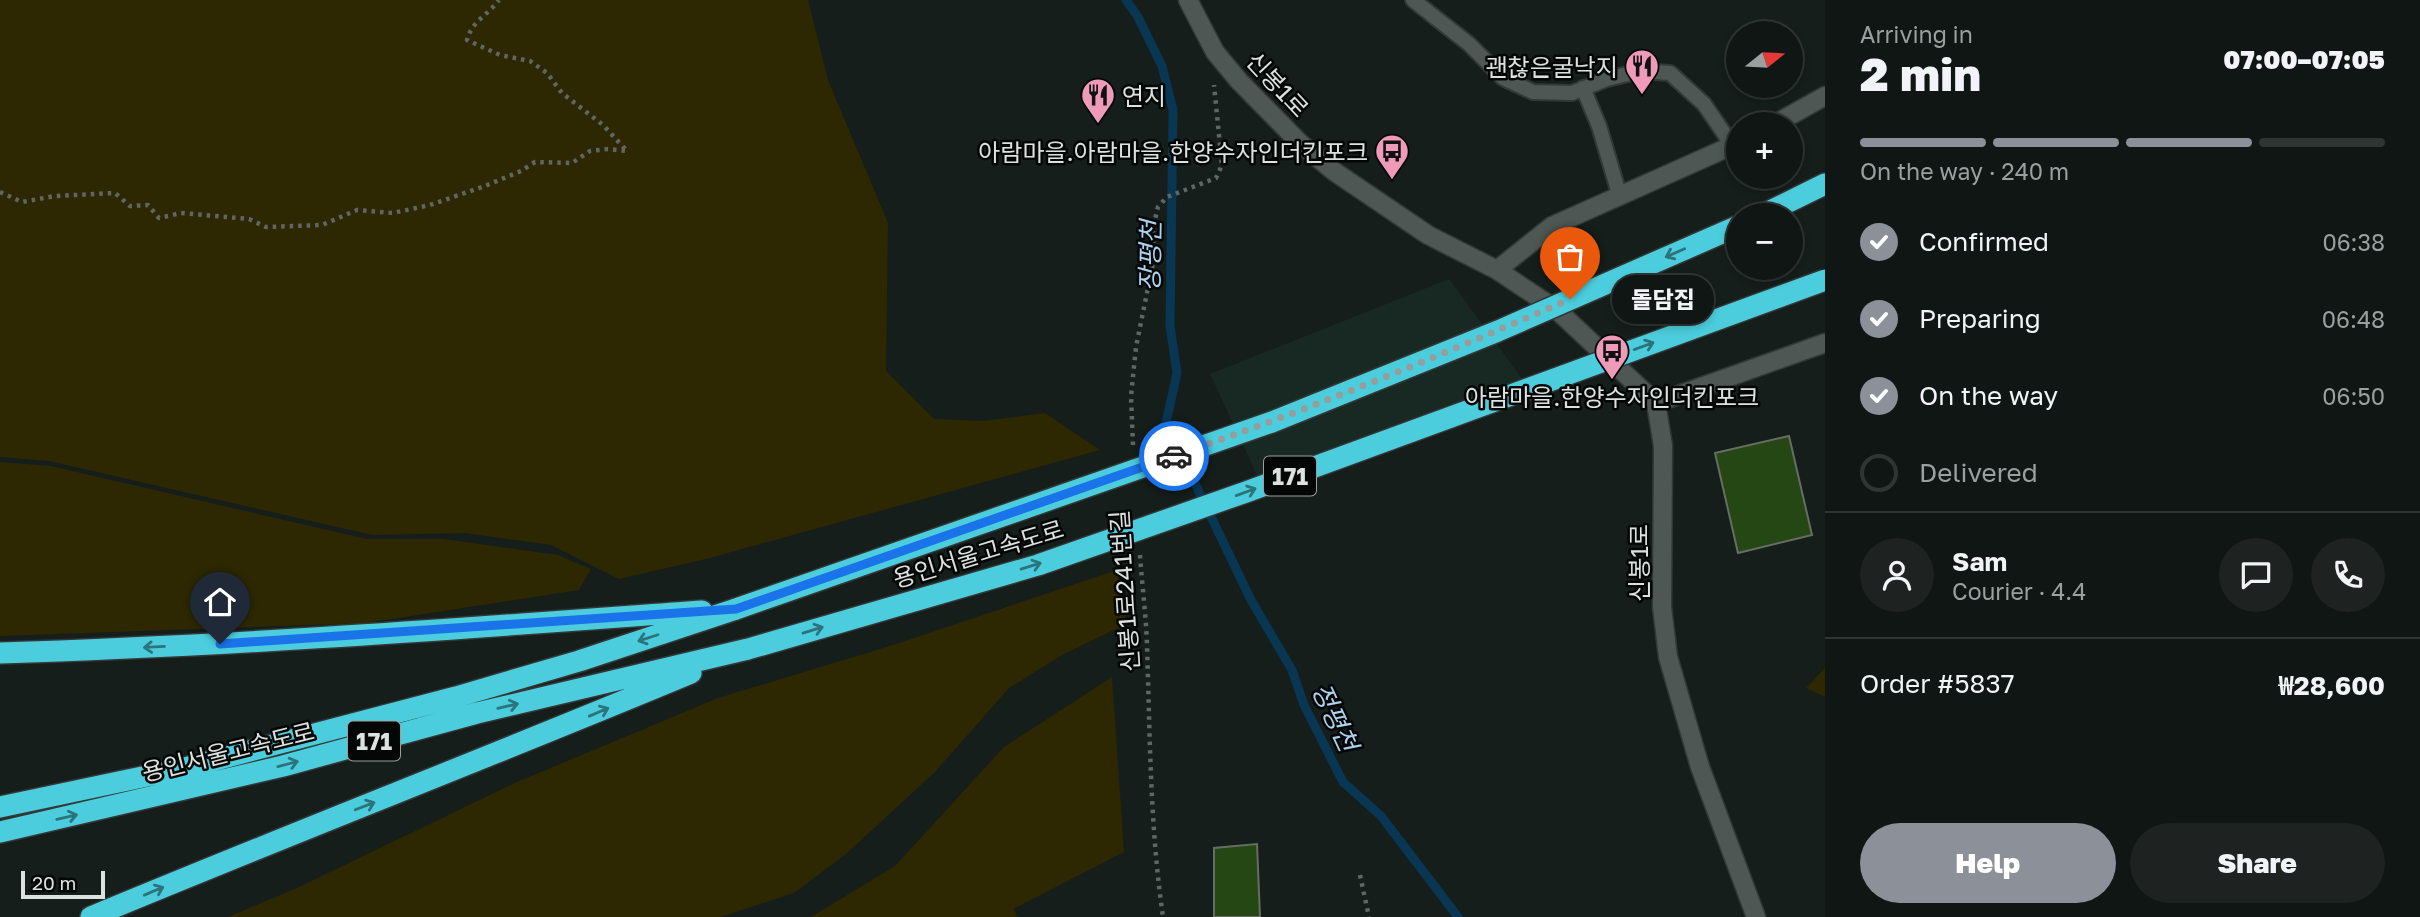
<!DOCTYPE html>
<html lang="en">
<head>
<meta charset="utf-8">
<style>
  :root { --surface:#101614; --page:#1e2322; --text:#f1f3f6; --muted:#9c9fa0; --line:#303534; --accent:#8c9099 }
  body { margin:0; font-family:"Golos Text","Noto Sans KR",sans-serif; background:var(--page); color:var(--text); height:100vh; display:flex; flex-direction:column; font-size:26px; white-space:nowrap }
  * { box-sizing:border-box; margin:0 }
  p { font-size:23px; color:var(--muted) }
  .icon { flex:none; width:38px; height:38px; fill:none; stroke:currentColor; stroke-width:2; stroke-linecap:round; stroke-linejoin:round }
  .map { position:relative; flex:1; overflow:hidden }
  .side { display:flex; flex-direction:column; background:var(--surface); width:595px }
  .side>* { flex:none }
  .needle { width:46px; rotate:72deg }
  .controls { position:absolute; left:1726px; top:21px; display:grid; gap:14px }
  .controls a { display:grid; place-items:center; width:77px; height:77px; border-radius:50%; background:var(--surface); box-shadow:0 4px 10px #0003,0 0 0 2px var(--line); font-size:35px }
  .scale { position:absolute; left:21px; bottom:18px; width:84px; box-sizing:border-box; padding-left:7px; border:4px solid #dce2df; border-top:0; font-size:19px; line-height:24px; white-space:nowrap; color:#dce2df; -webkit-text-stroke:5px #040706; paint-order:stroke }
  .pin { position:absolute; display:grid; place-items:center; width:60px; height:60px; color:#fff; margin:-72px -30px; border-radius:50% 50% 50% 0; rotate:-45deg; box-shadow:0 0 7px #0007 }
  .pin .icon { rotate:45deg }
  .courier { position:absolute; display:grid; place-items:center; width:70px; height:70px; margin:-35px; border:5px solid #1a73e8; border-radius:50%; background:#fff; color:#222; box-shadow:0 2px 9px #0007 }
  .bubble { position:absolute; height:49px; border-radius:24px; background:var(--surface); box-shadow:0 4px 10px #0003,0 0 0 2px var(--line); font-size:23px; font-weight:800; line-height:49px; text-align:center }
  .summary em { font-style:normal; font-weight:800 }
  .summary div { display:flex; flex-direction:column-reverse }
  .summary { display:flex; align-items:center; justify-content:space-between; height:119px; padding:0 35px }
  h1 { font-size:46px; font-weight:800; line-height:52px }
  .bar { display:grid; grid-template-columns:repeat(4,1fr); gap:10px 7px; align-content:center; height:84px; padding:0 35px }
  .bar i { height:9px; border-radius:5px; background:var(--line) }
  .bar .current { background:var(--accent) }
  .bar p { grid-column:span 4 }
  .line { display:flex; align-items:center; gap:18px; padding:0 35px; border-top:2px solid var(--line) }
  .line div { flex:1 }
  .round { display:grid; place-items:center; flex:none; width:74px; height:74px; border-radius:37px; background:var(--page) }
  ol { padding:0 35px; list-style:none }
  li { display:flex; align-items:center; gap:21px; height:77px }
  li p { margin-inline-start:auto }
  li .icon { padding:7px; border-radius:50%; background:var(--accent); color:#fff; stroke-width:4 }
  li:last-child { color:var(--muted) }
  li i { width:38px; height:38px; border:4px solid var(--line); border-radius:50% }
  .action { display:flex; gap:14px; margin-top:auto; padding:14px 35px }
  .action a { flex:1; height:80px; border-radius:42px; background:var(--accent); color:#fff; font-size:28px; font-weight:800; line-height:80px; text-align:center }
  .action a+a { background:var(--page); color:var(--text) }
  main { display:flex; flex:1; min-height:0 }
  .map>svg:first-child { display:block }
  .built { fill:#182823 }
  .green { fill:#2d2802 }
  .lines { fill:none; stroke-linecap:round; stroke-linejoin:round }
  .stream { stroke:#093652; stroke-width:9 }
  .building { fill:#244713; stroke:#676c64; stroke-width:2 }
  .lane-casing { stroke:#333836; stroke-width:18 }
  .street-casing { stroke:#333836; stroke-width:21 }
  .secondary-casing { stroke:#333836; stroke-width:21 }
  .highway-casing { stroke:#333836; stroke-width:24 }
  .path { stroke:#5f6663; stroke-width:4.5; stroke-dasharray:3.5 5; stroke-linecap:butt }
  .lane { stroke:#4e5754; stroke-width:14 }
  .street { stroke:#4e5754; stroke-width:18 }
  .secondary { stroke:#4e5754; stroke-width:18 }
  .highway { stroke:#4ccddd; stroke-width:21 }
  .highway-bridge-casing { stroke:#333836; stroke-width:24; stroke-linecap:butt }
  .highway-bridge { stroke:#4ccddd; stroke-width:21 }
  .oneway { stroke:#2c747c }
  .done { stroke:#969d9a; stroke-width:7; stroke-dasharray:0 12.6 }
  .route { stroke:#1a73e8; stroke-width:9 }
  .labels { text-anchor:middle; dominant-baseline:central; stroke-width:5; stroke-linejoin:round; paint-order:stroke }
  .shield { fill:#040706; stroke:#9ba09e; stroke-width:2 }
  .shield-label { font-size:23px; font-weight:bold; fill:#dce2df }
  .poi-label { font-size:24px; fill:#dce2df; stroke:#040706; text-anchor:end }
  .street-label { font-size:24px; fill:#dce2df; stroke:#040706 }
  .water-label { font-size:26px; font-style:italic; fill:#add2ef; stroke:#040706 }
</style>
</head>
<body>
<main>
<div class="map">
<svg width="1825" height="917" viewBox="0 0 1825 917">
  <rect width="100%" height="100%" fill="#151e1b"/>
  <!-- built -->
  <path class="built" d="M 1449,279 L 1523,380 L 1263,488 L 1210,374 Z"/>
  <!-- green -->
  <path class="green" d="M 0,0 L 808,0 L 828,80 L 888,223 L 886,371 L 934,419 L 983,421 L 1045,413 L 1100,450 L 710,558 L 619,579 L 551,545 L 465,533 L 372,535 L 49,461 L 0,457 Z
    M 0,462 L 51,466 L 367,539 L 444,539 L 558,555 L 591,569 L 579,590 L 366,623 L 0,636 Z
    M 1117,570 L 1126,624 L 1062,655 L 1009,688 L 935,772 L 846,854 L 794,893 L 721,917 L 228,917 L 297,888 L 517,782 L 718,698 L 893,645 Z
    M 1825,668 L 1825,697 L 1806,688 Z
    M 1112,677 L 1124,852 L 1013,909 L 1018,917 L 811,917 L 895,866 L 1004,747 Z"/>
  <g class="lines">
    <!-- stream -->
    <path class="stream" d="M 1126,0 L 1138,17 L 1162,66 L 1173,110 L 1170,326 L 1177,373 L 1166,423 L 1251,600 L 1292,670 L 1304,705 L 1343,782 L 1381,816 L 1458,917"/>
  </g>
  <!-- building -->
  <path class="building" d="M 1789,436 L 1812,535 L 1738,553 L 1715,453 Z
    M 1257,844 L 1260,917 L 1214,917 L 1214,848 Z"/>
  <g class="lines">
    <!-- lane casing -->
    <g class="lane-casing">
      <path id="lane" d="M 1413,0 L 1469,44 L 1503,78 L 1533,92 L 1572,93 L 1607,79 L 1640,71 L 1670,73 L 1704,104 L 1732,145
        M 1583,88 L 1599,126 L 1620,197"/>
    </g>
    <!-- street casing -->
    <g class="street-casing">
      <path id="street" d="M 1775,124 L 1825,96
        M 1497,270 L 1552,226 L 1738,143"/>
    </g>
    <!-- secondary casing -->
    <g class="secondary-casing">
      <path id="secondary" d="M 1188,0 L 1215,52 L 1239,81 L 1302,145 L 1335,172 L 1428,235 L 1497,270 L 1557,310 L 1656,403 L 1663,446 L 1662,607 L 1668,657 L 1700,767 L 1756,917
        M 1656,403 L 1825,343"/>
    </g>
    <!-- highway casing -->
    <g class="highway-casing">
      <path id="highway" d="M 1762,215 L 1825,184
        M 0,653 C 234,646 468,628 702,611
        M 0,807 L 185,768 L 456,697 L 579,661 L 736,609
        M 0,832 L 283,766 L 477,713 L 748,649
        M 91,917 C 290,834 492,756 691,673"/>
    </g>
    <!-- path -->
    <path class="path" d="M 0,192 L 22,202 L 55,196 L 115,193 L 130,206 L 148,205 L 159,218 L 181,213 L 249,219 L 266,227 L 322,225 L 357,210 L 393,213 L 430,205 L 485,186 L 521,171 L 535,162 L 572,163 L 590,151 L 608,149 L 627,151 L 603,125 L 562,93 L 547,73 L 530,61 L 500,55 L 467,40 C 472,21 487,16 499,0
      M 1133,445 L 1131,396 L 1136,347 L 1153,263 L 1153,228 L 1158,207 L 1167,197 L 1216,178 L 1222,165 L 1214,85
      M 1140,555 C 1142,585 1146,615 1147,645 C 1150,736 1150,827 1163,917
      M 1360,875 L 1369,917"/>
    <!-- lane -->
    <use href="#lane" class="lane"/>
    <!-- street -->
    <use href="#street" class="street"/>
    <!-- secondary -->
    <use href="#secondary" class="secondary"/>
    <!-- highway -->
    <use href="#highway" class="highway"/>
    <!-- highway-bridge casing -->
    <g class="highway-bridge-casing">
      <path id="highway-bridge" d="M 736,609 L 1272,422 L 1498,331 L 1738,226
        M 748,649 L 1038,565 L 1246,492 L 1825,280"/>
    </g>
    <!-- highway-bridge -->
    <use href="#highway-bridge" class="highway-bridge"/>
  </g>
  <!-- one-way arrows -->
  <defs><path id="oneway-shaft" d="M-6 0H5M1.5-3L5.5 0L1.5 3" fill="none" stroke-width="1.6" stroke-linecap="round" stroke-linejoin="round" transform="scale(1.75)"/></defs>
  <g class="oneway">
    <use href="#oneway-shaft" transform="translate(1675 253) rotate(156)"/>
    <use href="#oneway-shaft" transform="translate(1644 346) rotate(-20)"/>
    <use href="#oneway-shaft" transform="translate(1246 492) rotate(-20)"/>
    <use href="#oneway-shaft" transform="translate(1031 566) rotate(-17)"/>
    <use href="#oneway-shaft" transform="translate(813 630) rotate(-17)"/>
    <use href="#oneway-shaft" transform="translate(648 638) rotate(162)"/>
    <use href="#oneway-shaft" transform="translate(154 647) rotate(177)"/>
    <use href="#oneway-shaft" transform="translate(508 706) rotate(-13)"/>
    <use href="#oneway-shaft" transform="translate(599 712) rotate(-23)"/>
    <use href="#oneway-shaft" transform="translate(288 764) rotate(-15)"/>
    <use href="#oneway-shaft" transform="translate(365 806) rotate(-21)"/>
    <use href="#oneway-shaft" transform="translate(67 817) rotate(-13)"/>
    <use href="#oneway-shaft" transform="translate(154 891) rotate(-23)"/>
  </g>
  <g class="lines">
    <!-- done -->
    <path class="done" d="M 1174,456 C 1308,410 1440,356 1570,299"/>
    <!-- route -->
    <path class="route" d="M 220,644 L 736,609 L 1174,456"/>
  </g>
  <!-- icons -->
  <defs>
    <g id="restaurant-pin" transform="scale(1.75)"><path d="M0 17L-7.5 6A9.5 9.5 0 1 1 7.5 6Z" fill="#ef9ab8" stroke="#040706"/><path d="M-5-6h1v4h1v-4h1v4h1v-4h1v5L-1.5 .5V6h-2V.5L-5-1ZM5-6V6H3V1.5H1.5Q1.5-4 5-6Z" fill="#111"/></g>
    <g id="bus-pin" transform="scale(1.75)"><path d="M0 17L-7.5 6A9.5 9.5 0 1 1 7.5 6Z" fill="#ef9ab8" stroke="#040706"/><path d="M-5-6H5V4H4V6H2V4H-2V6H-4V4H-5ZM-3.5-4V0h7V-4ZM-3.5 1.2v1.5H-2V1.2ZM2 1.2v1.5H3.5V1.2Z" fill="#111"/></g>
  </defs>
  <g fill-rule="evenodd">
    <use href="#restaurant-pin" x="1642" y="66"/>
    <use href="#restaurant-pin" x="1098" y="95"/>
    <use href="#bus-pin" x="1392" y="151"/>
    <use href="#bus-pin" x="1612" y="351"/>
  </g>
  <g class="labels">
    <!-- shield labels -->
    <g class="shield">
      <rect x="1264" y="456.5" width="52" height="39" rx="5"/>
      <rect x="348" y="721.5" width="52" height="39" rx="5"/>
    </g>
    <g class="shield-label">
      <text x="1290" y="476">171</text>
      <text x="374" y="741">171</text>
    </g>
    <!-- poi labels -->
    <g class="poi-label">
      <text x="1618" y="66">괜찮은굴낙지</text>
      <text x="1122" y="95" text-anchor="start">연지</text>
      <text x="1368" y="151">아람마을.아람마을.한양수자인더킨포크</text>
      <text x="1612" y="396" text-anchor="middle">아람마을.한양수자인더킨포크</text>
    </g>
    <!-- street labels -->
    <g class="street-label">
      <text transform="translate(1278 84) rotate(47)">신봉1로</text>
      <text transform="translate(978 553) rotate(-17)">용인서울고속도로</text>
      <text transform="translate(1638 563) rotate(-90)">신봉1로</text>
      <text transform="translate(1124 591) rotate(-94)">신봉1로241번길</text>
      <text transform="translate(228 751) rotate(-14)">용인서울고속도로</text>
    </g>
    <!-- water labels -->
    <g class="water-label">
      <text transform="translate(1150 256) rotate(-89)">장평천</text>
      <text transform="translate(1335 717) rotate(65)">정평천</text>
    </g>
  </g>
</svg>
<div class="controls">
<a><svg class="needle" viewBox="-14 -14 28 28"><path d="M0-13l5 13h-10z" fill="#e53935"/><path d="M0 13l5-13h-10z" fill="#9c9fa0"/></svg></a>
<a>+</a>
<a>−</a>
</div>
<div class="scale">20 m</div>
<div class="pin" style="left:1570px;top:299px;background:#ea580c"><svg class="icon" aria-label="bag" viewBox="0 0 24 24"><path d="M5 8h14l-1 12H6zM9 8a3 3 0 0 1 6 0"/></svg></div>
<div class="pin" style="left:220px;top:644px;background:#1f2937"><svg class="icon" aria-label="home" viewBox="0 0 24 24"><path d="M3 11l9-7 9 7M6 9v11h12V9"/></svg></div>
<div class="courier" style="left:1174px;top:456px"><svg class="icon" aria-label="car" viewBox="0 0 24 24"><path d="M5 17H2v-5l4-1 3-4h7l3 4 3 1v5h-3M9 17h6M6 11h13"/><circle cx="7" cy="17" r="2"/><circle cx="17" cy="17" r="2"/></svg></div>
<div class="bubble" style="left:1612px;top:275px;width:102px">돌담집</div>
</div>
<section class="side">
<div class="summary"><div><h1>2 min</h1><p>Arriving in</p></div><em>07:00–07:05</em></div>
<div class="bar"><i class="current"></i><i class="current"></i><i class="current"></i><i></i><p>On the way · 240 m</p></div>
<ol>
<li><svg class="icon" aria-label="check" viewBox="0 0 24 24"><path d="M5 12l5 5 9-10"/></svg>Confirmed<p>06:38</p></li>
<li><svg class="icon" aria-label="check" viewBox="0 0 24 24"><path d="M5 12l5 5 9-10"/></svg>Preparing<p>06:48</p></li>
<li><svg class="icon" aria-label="check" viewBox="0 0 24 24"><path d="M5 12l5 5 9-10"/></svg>On the way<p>06:50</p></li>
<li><i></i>Delivered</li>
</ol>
<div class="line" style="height:126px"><a class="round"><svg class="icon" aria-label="person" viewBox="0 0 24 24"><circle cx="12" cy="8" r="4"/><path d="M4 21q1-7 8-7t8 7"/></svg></a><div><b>Sam</b><p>Courier · 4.4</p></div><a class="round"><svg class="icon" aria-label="chat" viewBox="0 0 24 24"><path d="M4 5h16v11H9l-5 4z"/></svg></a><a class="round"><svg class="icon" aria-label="phone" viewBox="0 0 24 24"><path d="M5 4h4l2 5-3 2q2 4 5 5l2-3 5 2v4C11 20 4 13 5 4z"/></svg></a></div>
<div class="line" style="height:91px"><div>Order #5837</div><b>₩28,600</b></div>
<div class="action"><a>Help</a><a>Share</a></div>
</section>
</main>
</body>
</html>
